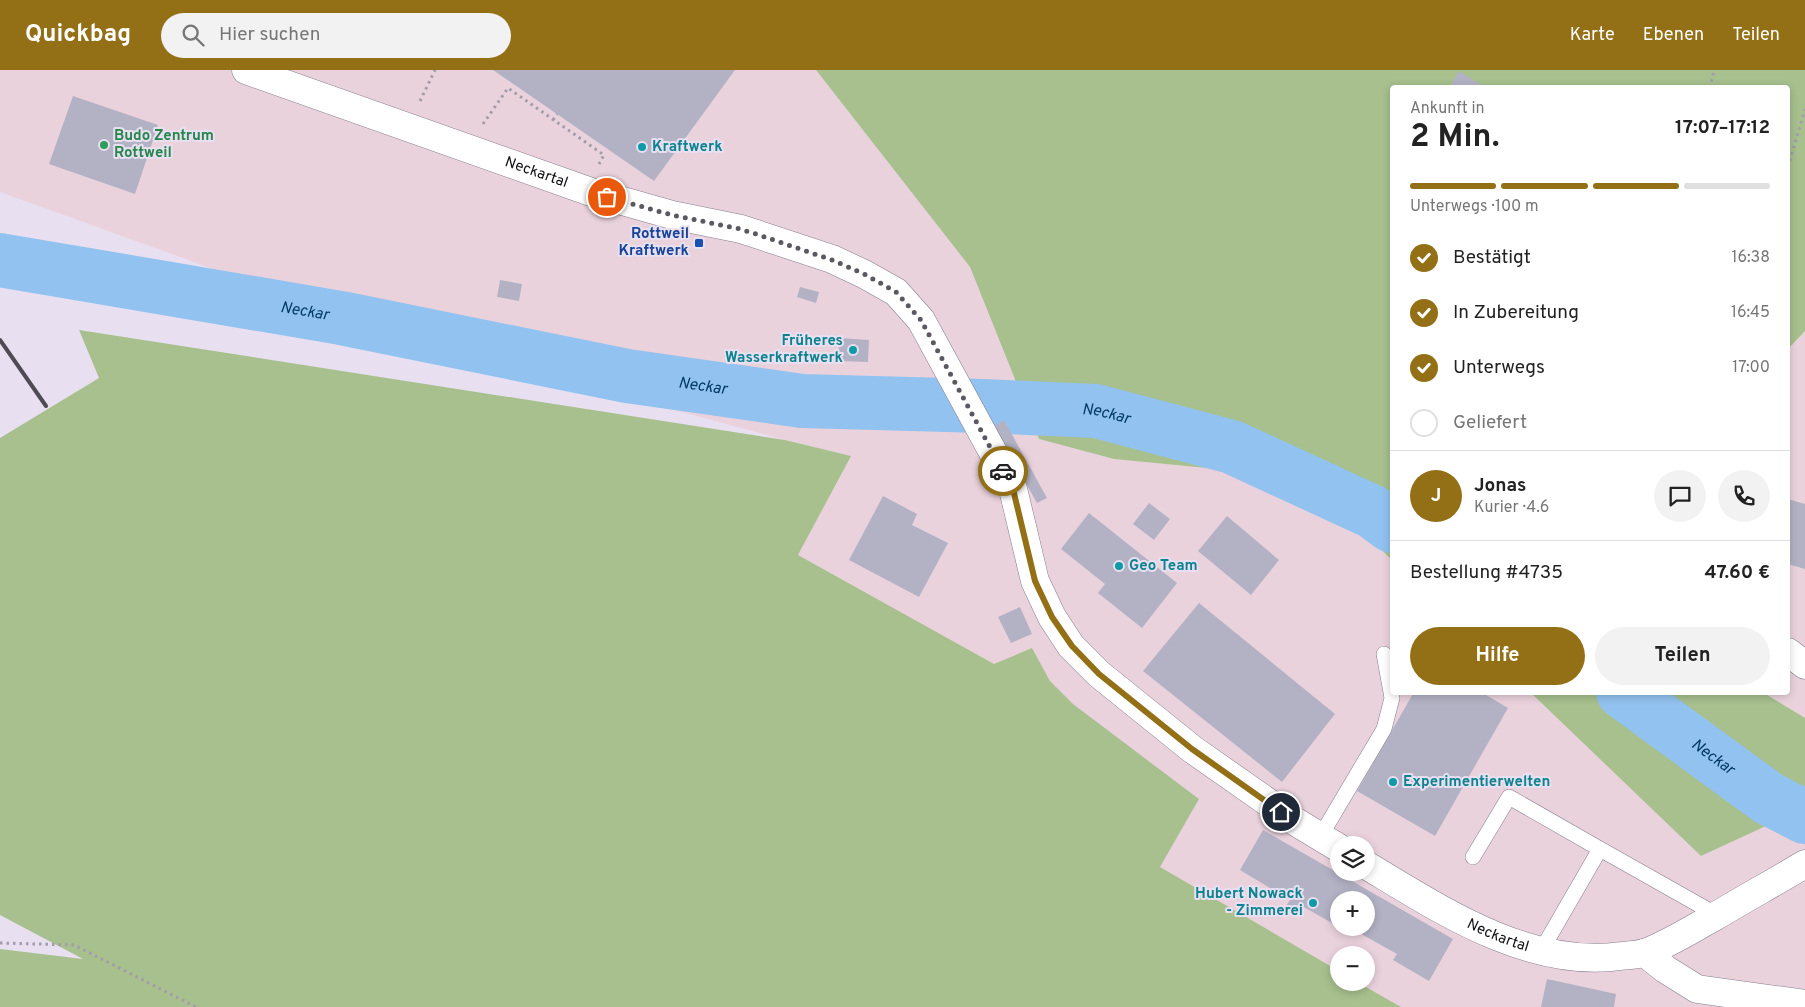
<!DOCTYPE html>
<html lang="de">
<head>
<meta charset="utf-8">
<style>
  :root { --surface:#fff; --page:#f2f2f2; --text:#222; --muted:#767676; --line:#e0e0e0; --accent:#936f16 }
  body { margin:0; font-family:Overpass,sans-serif; background:var(--page); color:var(--text); height:100vh; display:flex; flex-direction:column; font-size:19px; white-space:nowrap }
  * { box-sizing:border-box; margin:0 }
  p { font-size:16px; color:var(--muted) }
  .icon { flex:none; width:28px; height:28px; fill:none; stroke:currentColor; stroke-width:2; stroke-linecap:round; stroke-linejoin:round }
  .map { position:relative; flex:1; overflow:hidden }
  .panel { position:absolute; left:1390px; top:15px; width:400px; height:610px; display:flex; flex-direction:column; background:var(--surface); border-radius:5px; box-shadow:0 2px 8px #0003 }
  .panel>* { flex:none }
  .controls { position:absolute; left:1330px; top:766px; display:grid; gap:10px }
  .controls a { display:grid; place-items:center; width:45px; height:45px; border-radius:50%; background:var(--surface); box-shadow:0 2px 8px #0003; font-size:25px }
  .pin { position:absolute; display:grid; place-items:center; width:42px; height:42px; color:#fff; margin:-21px; border:2px solid #fff; border-radius:50%; box-shadow:0 1px 5px #0007 }
  .courier { position:absolute; display:grid; place-items:center; width:50px; height:50px; margin:-25px; border:4px solid #936f16; border-radius:50%; background:#fff; color:#222; box-shadow:0 1px 6px #0007 }
  .headline em { font-style:normal; font-weight:700 }
  .headline div { display:flex; flex-direction:column-reverse }
  .headline { display:flex; align-items:center; justify-content:space-between; height:85px; padding:0 20px }
  h1 { font-size:32px; font-weight:700; line-height:38px }
  .bar { display:grid; grid-template-columns:repeat(4,1fr); gap:8px 5px; align-content:center; height:60px; padding:0 20px }
  .bar i { height:6px; border-radius:4px; background:var(--line) }
  .bar .current { background:var(--accent) }
  .bar p { grid-column:span 4 }
  .line { display:flex; align-items:center; gap:12px; padding:0 20px; border-top:1px solid var(--line) }
  .line div { flex:1 }
  .round { display:grid; place-items:center; flex:none; width:52px; height:52px; border-radius:26px; background:var(--page) }
  ol { padding:0 20px; list-style:none }
  li { display:flex; align-items:center; gap:15px; height:55px }
  li p { margin-inline-start:auto }
  li .icon { padding:5px; border-radius:50%; background:var(--accent); color:#fff; stroke-width:4 }
  li:last-child { color:var(--muted) }
  li i { width:28px; height:28px; border:2px solid var(--line); border-radius:50% }
  .cta { display:flex; gap:10px; margin-top:auto; padding:10px 20px }
  .cta a { flex:1; height:58px; border-radius:30px; background:var(--accent); color:#fff; font-size:20px; font-weight:700; line-height:58px; text-align:center }
  .cta a+a { background:var(--page); color:var(--text) }
  header { display:flex; align-items:center; gap:30px; box-sizing:border-box; height:70px; padding:0 25px; background:var(--accent); color:#fff }
  header strong { font-size:24px }
  nav { display:flex; gap:28px; margin-inline-start:auto; font-size:18px }
  .search { width:350px; height:45px; background:var(--page); display:flex; align-items:center; gap:12px; box-sizing:border-box; padding:0 18px; border-radius:28px; color:var(--muted); font-size:19px }
  .map>svg:first-child { display:block }
  .industrial { fill:#ead2dd; fill-rule:evenodd }
  .green { fill:#a7c08e }
  .lines { fill:none; stroke-linecap:round; stroke-linejoin:round }
  .river { stroke:#92c2ef; stroke-width:54 }
  .building { fill:#b3b2c4 }
  .service-casing { stroke:#857d8d; stroke-width:16 }
  .minor-casing { stroke:#857d8d; stroke-width:29 }
  .path { stroke:#a29ca9; stroke-width:3; stroke-dasharray:2.5 4; stroke-linecap:butt }
  .service { stroke:#fff; stroke-width:15 }
  .minor { stroke:#fff; stroke-width:28 }
  .rail { stroke:#4f4b54; stroke-width:4 }
  .done { stroke:#5c5861; stroke-width:5; stroke-dasharray:0 9 }
  .route { stroke:#936f16; stroke-width:6 }
  .leisure-dot { fill:#2e9e5b; stroke:#e8e0f1; stroke-width:2 }
  .culture-dot { fill:#0f9aa8; stroke:#e8e0f1; stroke-width:2 }
  .transit-dot { fill:#1a4fb4; stroke:#e8e0f1; stroke-width:2 }
  .labels { text-anchor:middle; dominant-baseline:central; stroke-width:4; stroke-linejoin:round; paint-order:stroke }
  .leisure-label { font-size:15px; font-weight:bold; fill:#27864d; stroke:#e8e0f1; text-anchor:start }
  .culture-label { font-size:15px; font-weight:bold; fill:#0d838f; stroke:#e8e0f1; text-anchor:start }
  .street-label { font-size:15px; fill:#100e13; stroke:#e8e0f1 }
  .transit-label { font-size:15px; font-weight:bold; fill:#164399; stroke:#e8e0f1; text-anchor:end }
  .water-label { font-size:16px; font-style:italic; fill:#023b64; stroke:#e8e0f1 }
</style>
</head>
<body>
<header>
<strong>Quickbag</strong>
<div class="search"><svg class="icon" aria-label="search" viewBox="0 0 24 24"><circle cx="10" cy="10" r="6"/><path d="M15 15l6 6"/></svg>Hier suchen</div>
<nav><a>Karte</a><a>Ebenen</a><a>Teilen</a></nav>
</header>
<div class="map">
<svg width="1805" height="937" viewBox="0 0 1805 937">
  <rect width="100%" height="100%" fill="#e8e0f1"/>
  <!-- industrial -->
  <path class="industrial" d="M 0,0 L 816,0 L 970,197 L 1039,369 L 1114,389 L 1217,399 L 1362,461 L 1392,490 L 1392,622 L 1531,623 L 1701,786 L 1805,738 L 1805,937 L 1401,937 L 1359,913 L 1366,912 L 1366,885 L 1339,885 L 1339,901 L 1159,797 L 1199,729 L 1073,634 L 1050,611 L 1032,578 L 994,595 L 798,485 L 850,386 L 785,370 L 382,260 L 0,122 ZM 1339,775 L 1366,775 L 1366,802 L 1339,802 ZM 1339,830 L 1366,830 L 1366,858 L 1339,858 Z
    M 1805,261 L 1805,648 L 1764,623 L 1788,622 L 1788,279 Z"/>
  <!-- green -->
  <path class="green" d="M 816,0 L 1805,0 L 1805,261 L 1788,279 L 1788,18 L 1392,18 L 1392,490 L 1362,461 L 1217,399 L 1114,389 L 1039,369 L 970,197 Z
    M 79,260 L 785,370 L 851,386 L 798,485 L 994,594 L 1032,578 L 1050,611 L 1073,634 L 1199,729 L 1160,797 L 1339,901 L 1339,912 L 1359,913 L 1401,937 L 0,937 L 0,879 L 83,889 L 0,845 L 0,368 L 99,308 Z
    M 1531,623 L 1764,623 L 1805,648 L 1805,738 L 1701,786 Z"/>
  <g class="lines">
    <!-- river -->
    <g class="river">
      <path id="s1" d="M 0,190 L 341,248 L 627,306 L 802,331 L 983,336 L 1096,341 L 1232,377 L 1373,442 L 1392,456"/>
      <path id="s2" d="M 1623,622 L 1768,728 L 1805,747"/>
    </g>
  </g>
  <!-- building -->
  <path class="building" d="M 493,0 L 735,0 L 654,111 Z
    M 1459,1 L 1486,18 L 1449,18 Z
    M 73,26 L 158,55 L 135,124 L 49,94 Z
    M 500,210 L 522,214 L 519,231 L 497,227 Z
    M 800,217 L 819,222 L 816,233 L 797,227 Z
    M 839,268 L 869,270 L 868,292 L 838,291 Z
    M 1004,350 L 1047,428 L 1037,433 L 994,356 Z
    M 883,426 L 917,444 L 912,455 L 948,473 L 919,527 L 849,490 Z
    M 1788,429 L 1805,434 L 1805,499 L 1788,494 Z
    M 1149,433 L 1170,449 L 1154,470 L 1133,454 Z
    M 1089,443 L 1177,513 L 1142,558 L 1098,523 L 1105,514 L 1061,479 Z
    M 1227,446 L 1279,490 L 1251,525 L 1198,481 Z
    M 1199,533 L 1335,644 L 1282,712 L 1143,601 Z
    M 1020,537 L 1032,564 L 1011,573 L 998,547 Z
    M 1414,622 L 1481,622 L 1508,638 L 1435,766 L 1357,721 Z
    M 1263,760 L 1453,869 L 1429,911 L 1393,890 L 1397,884 L 1356,861 L 1353,866 L 1339,858 L 1366,858 L 1366,830 L 1339,830 L 1339,857 L 1302,836 L 1298,843 L 1286,836 L 1290,830 L 1240,800 Z
    M 1547,909 L 1616,924 L 1614,937 L 1541,937 Z"/>
  <g class="lines">
    <!-- service casing -->
    <g class="service-casing">
      <path id="service" d="M 1320,767 L 1384,659 L 1392,628 L 1384,584
        M 1473,787 L 1509,727 L 1600,779
        M 1541,881 L 1600,779 L 1717,845"/>
    </g>
    <!-- minor casing -->
    <g class="minor-casing">
      <g id="minor">
        <path id="s3" d="M 246,0 L 591,122 L 672,145 L 741,159 L 832,189 L 864,204 L 896,222 L 921,250 L 1013,419 L 1035,511 L 1052,547 L 1071,576 L 1099,604 L 1192,679 L 1296,752 L 1339,778"/>
        <path d="M 1788,582 L 1805,595"/>
        <path id="s4" d="M 1366,795 C 1441,840 1529,899 1621,886 C 1629,885 1639,885 1647,882 C 1670,873 1692,859 1714,847 C 1744,829 1775,812 1805,794"/>
        <path d="M 1645,883 L 1665,899 L 1697,919 L 1805,934"/>
      </g>
    </g>
    <!-- path -->
    <path class="path" d="M 1710,18 L 1714,0
      M 420,31 L 435,0
      M 553,50 L 557,44
      M 483,54 L 508,18 L 604,85 L 599,94
      M 1788,97 L 1805,39
      M 0,873 L 74,875 L 196,937"/>
    <!-- service -->
    <use href="#service" class="service"/>
    <!-- minor -->
    <use href="#minor" class="minor"/>
    <!-- rail -->
    <path class="rail" d="M 0,270 L 46,336"/>
  </g>
  <g class="lines">
    <!-- done -->
    <path class="done" d="M 607,127 L 672,145 L 740,159 L 759,165 L 832,190 L 864,204 L 896,222 L 921,250 L 1003,401"/>
    <!-- route -->
    <path class="route" d="M 1003,401 L 1013,419 L 1035,511 L 1052,547 L 1072,576 L 1099,604 L 1192,679 L 1281,742"/>
  </g>
  <!-- markers -->
  <circle class="leisure-dot" cx="104" cy="75" r="5"/>
  <g class="culture-dot">
    <circle cx="642" cy="77" r="5"/>
    <circle cx="853" cy="280" r="5"/>
    <circle cx="1119" cy="496" r="5"/>
    <circle cx="1393" cy="712" r="5"/>
    <circle cx="1313" cy="833" r="5"/>
  </g>
  <rect class="transit-dot" x="694" y="168" width="10" height="10" rx="2.5"/>
  <g class="labels">
    <!-- leisure labels -->
    <g class="leisure-label">
      <text x="114" y="66">Budo Zentrum<tspan x="114" dy="17">Rottweil</tspan></text>
    </g>
    <!-- culture labels -->
    <g class="culture-label">
      <text x="652" y="77">Kraftwerk</text>
      <text x="843" y="271" text-anchor="end">Früheres<tspan x="843" dy="17">Wasserkraftwerk</tspan></text>
      <text x="1129" y="496">Geo Team</text>
      <text x="1403" y="712">Experimentierwelten</text>
      <text x="1303" y="824" text-anchor="end">Hubert Nowack<tspan x="1303" dy="17">- Zimmerei</tspan></text>
    </g>
    <!-- street labels -->
    <g class="street-label">
      <text stroke="none"><textPath href="#s3" startOffset="308">Neckartal</textPath></text>
      <text stroke="none"><textPath href="#s4" startOffset="150">Neckartal</textPath></text>
    </g>
    <!-- transit labels -->
    <g class="transit-label">
      <text x="689" y="164">Rottweil<tspan x="689" dy="17">Kraftwerk</tspan></text>
    </g>
    <!-- water labels -->
    <g class="water-label">
      <text stroke="none"><textPath href="#s1" startOffset="309">Neckar</textPath></text>
      <text stroke="none"><textPath href="#s1" startOffset="714">Neckar</textPath></text>
      <text stroke="none"><textPath href="#s1" startOffset="1119">Neckar</textPath></text>
      <text stroke="none"><textPath href="#s2" startOffset="111">Neckar</textPath></text>
    </g>
  </g>
</svg>
<div class="controls">
<a><svg class="icon" aria-label="layers" viewBox="0 0 24 24"><path d="M12 4l9 5-9 5-9-5zM3 14l9 5 9-5"/></svg></a>
<a>+</a>
<a>−</a>
</div>
<div class="pin" style="left:607px;top:127px;background:#ea580c"><svg class="icon" aria-label="bag" viewBox="0 0 24 24"><path d="M5 8h14l-1 12H6zM9 8a3 3 0 0 1 6 0"/></svg></div>
<div class="pin" style="left:1281px;top:742px;background:#1f2937"><svg class="icon" aria-label="home" viewBox="0 0 24 24"><path d="M3 11l9-7 9 7M6 9v11h12V9"/></svg></div>
<div class="courier" style="left:1003px;top:401px"><svg class="icon" aria-label="car" viewBox="0 0 24 24"><path d="M5 17H2v-5l4-1 3-4h7l3 4 3 1v5h-3M9 17h6M6 11h13"/><circle cx="7" cy="17" r="2"/><circle cx="17" cy="17" r="2"/></svg></div>
<section class="panel">
<div class="headline"><div><h1>2 Min.</h1><p>Ankunft in</p></div><em>17:07–17:12</em></div>
<div class="bar"><i class="current"></i><i class="current"></i><i class="current"></i><i></i><p>Unterwegs · 100 m</p></div>
<ol>
<li><svg class="icon" aria-label="check" viewBox="0 0 24 24"><path d="M5 12l5 5 9-10"/></svg>Bestätigt<p>16:38</p></li>
<li><svg class="icon" aria-label="check" viewBox="0 0 24 24"><path d="M5 12l5 5 9-10"/></svg>In Zubereitung<p>16:45</p></li>
<li><svg class="icon" aria-label="check" viewBox="0 0 24 24"><path d="M5 12l5 5 9-10"/></svg>Unterwegs<p>17:00</p></li>
<li><i></i>Geliefert</li>
</ol>
<div class="line" style="height:90px"><b class="round" style="background:var(--accent);color:#fff">J</b><div><b>Jonas</b><p>Kurier · 4.6</p></div><a class="round"><svg class="icon" aria-label="chat" viewBox="0 0 24 24"><path d="M4 5h16v11H9l-5 4z"/></svg></a><a class="round"><svg class="icon" aria-label="phone" viewBox="0 0 24 24"><path d="M5 4h4l2 5-3 2q2 4 5 5l2-3 5 2v4C11 20 4 13 5 4z"/></svg></a></div>
<div class="line" style="height:65px"><div>Bestellung #4735</div><b>47.60 €</b></div>
<div class="cta"><a>Hilfe</a><a>Teilen</a></div>
</section>
</div>
</body>
</html>
